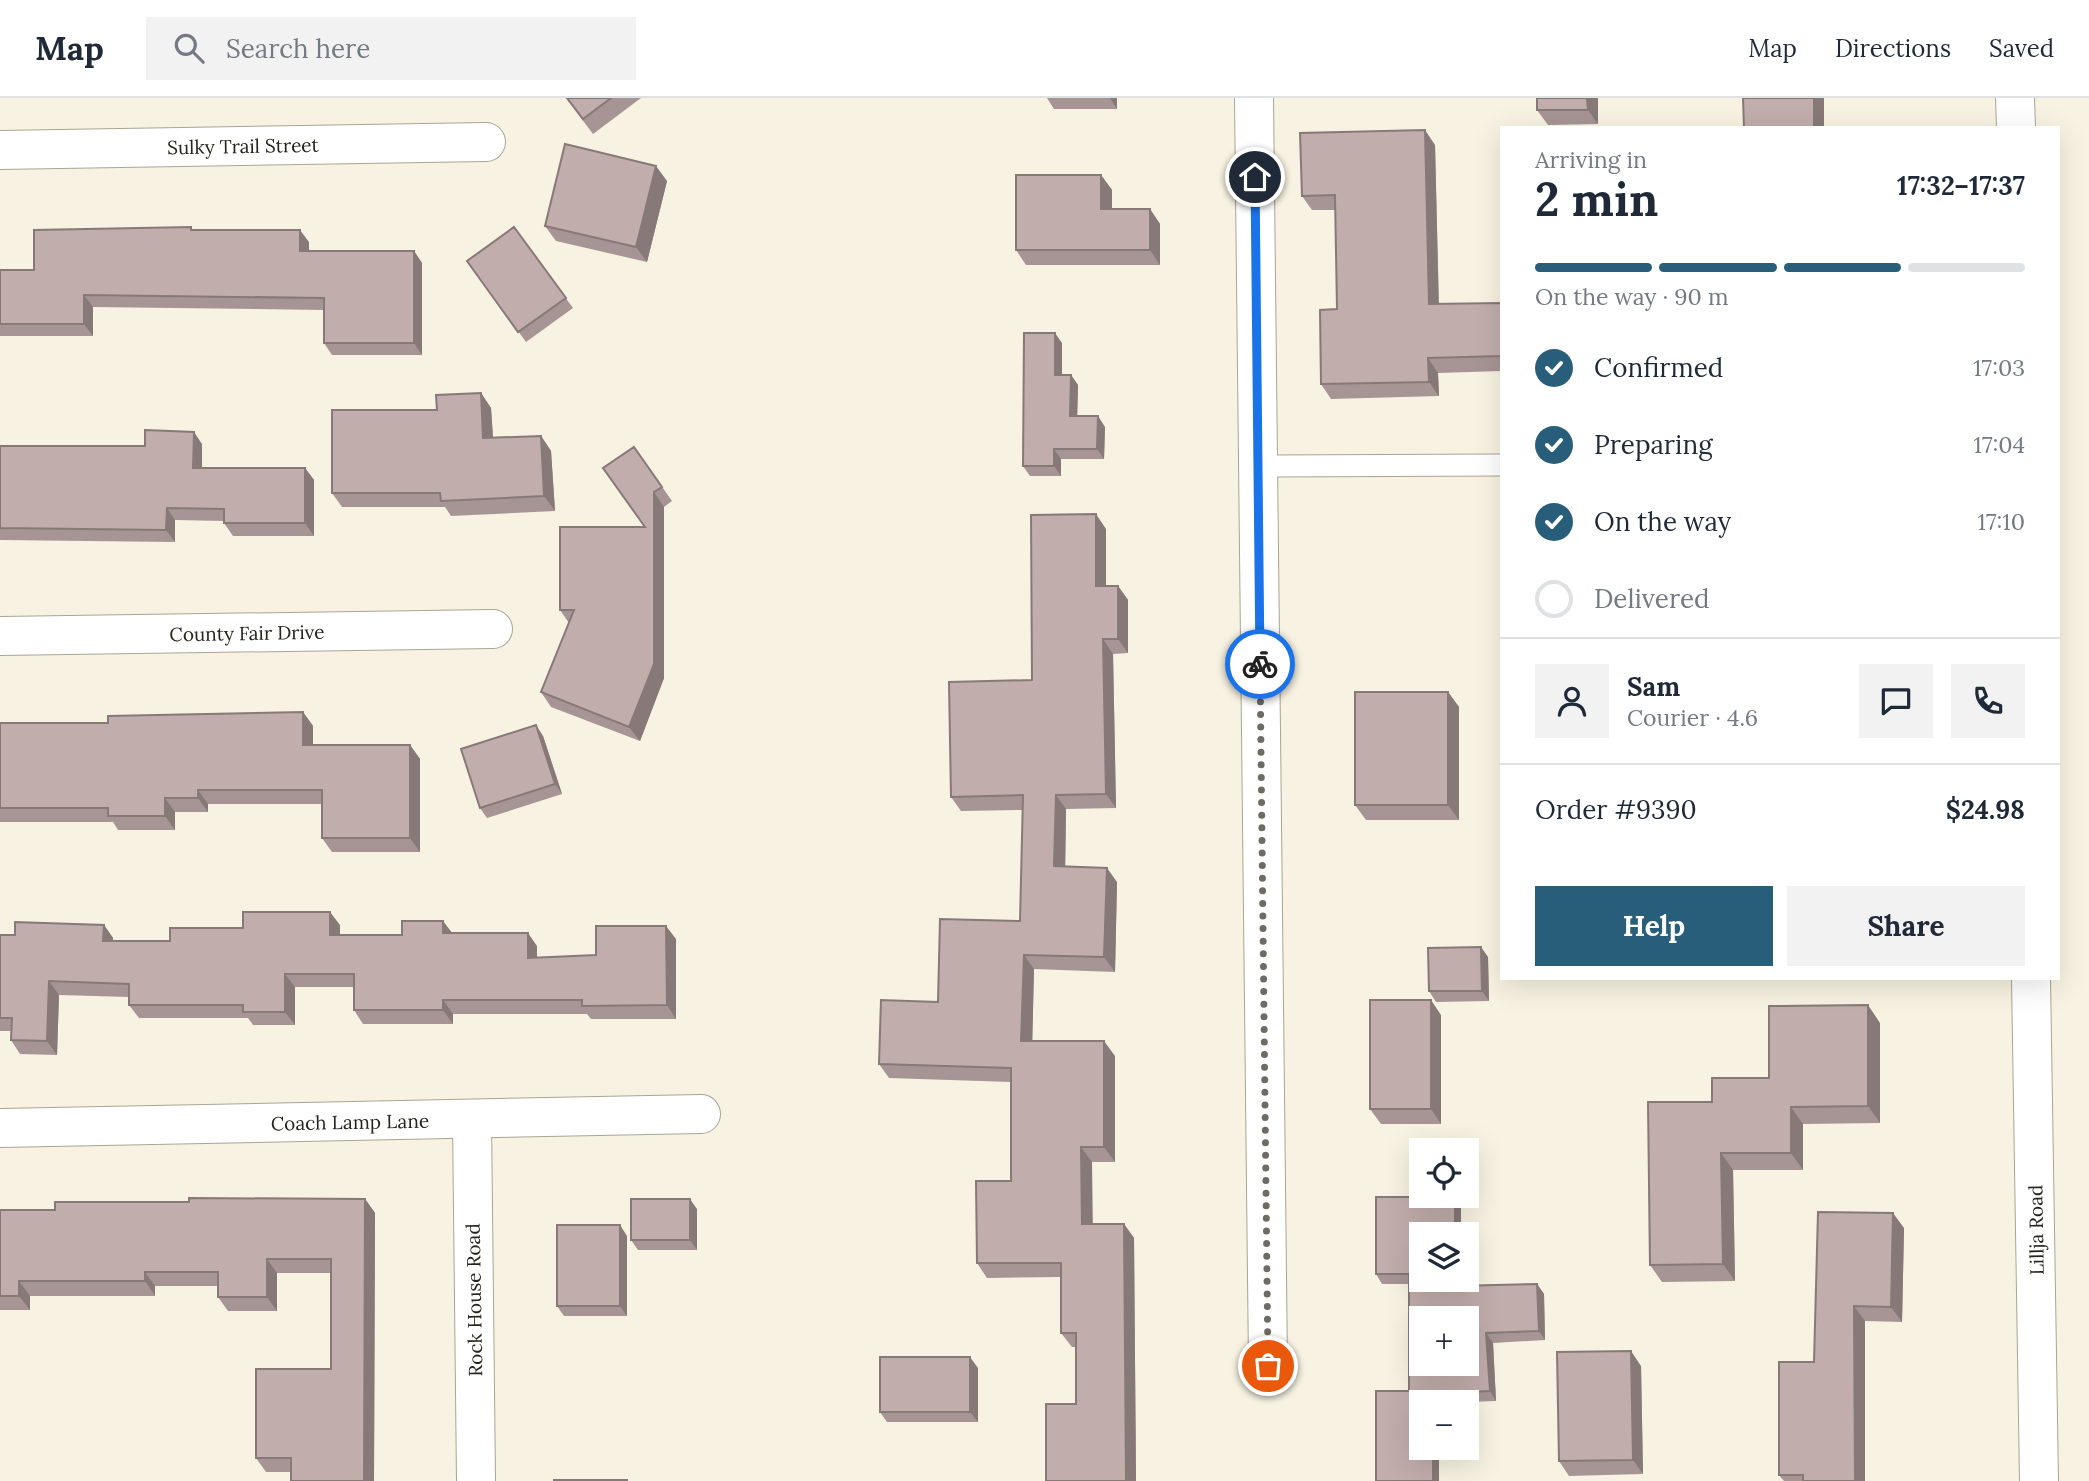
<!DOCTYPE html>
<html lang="en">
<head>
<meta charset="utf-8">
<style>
  :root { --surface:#fff; --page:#f2f2f3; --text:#1f2937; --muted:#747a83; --line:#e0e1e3; --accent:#295e7a }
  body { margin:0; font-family:Lora,serif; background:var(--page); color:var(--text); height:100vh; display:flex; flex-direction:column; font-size:26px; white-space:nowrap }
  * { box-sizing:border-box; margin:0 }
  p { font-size:23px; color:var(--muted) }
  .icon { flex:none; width:38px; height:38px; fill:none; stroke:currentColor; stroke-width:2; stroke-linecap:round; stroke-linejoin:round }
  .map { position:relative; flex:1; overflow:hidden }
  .side { position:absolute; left:1500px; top:28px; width:560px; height:854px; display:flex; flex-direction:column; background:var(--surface); border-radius:0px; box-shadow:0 7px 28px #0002 }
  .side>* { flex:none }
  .controls { position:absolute; left:1409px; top:1040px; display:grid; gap:14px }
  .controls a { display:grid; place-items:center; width:70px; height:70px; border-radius:0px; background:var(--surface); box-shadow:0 7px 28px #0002; font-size:35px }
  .pin { position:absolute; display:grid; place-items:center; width:60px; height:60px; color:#fff; margin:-30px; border:4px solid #fff; border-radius:50%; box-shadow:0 2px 7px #0007 }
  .courier { position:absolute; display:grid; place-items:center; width:70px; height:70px; margin:-35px; border:5px solid #1a73e8; border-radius:50%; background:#fff; color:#222; box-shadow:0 2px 9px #0007 }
  .overview em { font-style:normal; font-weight:800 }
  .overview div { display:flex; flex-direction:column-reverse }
  .overview { display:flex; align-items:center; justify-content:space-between; height:119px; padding:0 35px }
  h1 { font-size:46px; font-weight:800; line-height:52px }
  .bar { display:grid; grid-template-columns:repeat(4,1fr); gap:10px 7px; align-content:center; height:84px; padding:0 35px }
  .bar i { height:9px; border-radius:5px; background:var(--line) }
  .bar .selected { background:var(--accent) }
  .bar p { grid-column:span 4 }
  .line { display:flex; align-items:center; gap:18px; padding:0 35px; border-top:2px solid var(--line) }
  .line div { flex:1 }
  .round { display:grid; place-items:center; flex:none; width:74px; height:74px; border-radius:0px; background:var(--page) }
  ol { padding:0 35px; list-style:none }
  li { display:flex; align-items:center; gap:21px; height:77px }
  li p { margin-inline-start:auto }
  li .icon { padding:7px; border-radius:50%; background:var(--accent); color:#fff; stroke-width:4 }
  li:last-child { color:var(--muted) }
  li i { width:38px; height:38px; border:4px solid var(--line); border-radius:50% }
  .cta { display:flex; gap:14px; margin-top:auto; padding:14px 35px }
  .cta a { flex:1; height:80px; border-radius:0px; background:var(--accent); color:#fff; font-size:28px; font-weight:800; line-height:80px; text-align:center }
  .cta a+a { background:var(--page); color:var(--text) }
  header { display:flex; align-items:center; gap:42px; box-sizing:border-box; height:98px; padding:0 35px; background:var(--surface); border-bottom:2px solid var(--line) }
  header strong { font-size:33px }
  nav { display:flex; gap:38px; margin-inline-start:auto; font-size:24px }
  .search { width:490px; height:63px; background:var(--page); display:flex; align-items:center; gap:18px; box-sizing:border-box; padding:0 24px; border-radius:0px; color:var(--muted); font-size:26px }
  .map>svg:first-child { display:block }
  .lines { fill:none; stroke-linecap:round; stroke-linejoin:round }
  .service-casing { stroke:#a9a595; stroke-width:23 }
  .minor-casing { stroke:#a9a595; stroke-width:40 }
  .tertiary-casing { stroke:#a9a595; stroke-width:40 }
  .service { stroke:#fff; stroke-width:21 }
  .minor { stroke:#fff; stroke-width:38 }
  .tertiary { stroke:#fff; stroke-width:38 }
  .wall { fill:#a69594; fill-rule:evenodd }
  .shaded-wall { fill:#877978 }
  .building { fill:#c1adac; stroke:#877978; stroke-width:2; fill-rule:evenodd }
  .done { stroke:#6e6c62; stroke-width:7; stroke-dasharray:0 12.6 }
  .route { stroke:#1a73e8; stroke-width:9 }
  .labels { text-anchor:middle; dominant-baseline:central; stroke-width:6; stroke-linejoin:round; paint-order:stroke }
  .street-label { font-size:19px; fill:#25241d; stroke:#fff }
</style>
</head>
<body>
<header>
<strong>Map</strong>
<div class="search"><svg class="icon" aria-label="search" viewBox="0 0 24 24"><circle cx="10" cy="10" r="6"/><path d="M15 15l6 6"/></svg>Search here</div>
<nav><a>Map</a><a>Directions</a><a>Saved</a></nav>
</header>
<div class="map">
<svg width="2089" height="1383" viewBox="0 0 2089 1383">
  <rect width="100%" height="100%" fill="#f7f2e1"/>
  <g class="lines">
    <!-- service casing -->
    <g class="service-casing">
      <path id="service" d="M 1258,368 L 1502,367"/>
    </g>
    <!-- minor casing -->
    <g class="minor-casing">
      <path id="minor" d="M 1254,0 L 1268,1268
        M 0,52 L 486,44
        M 0,538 L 493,531
        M 472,1021 L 476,1383
        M 0,1030 L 701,1016"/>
    </g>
    <!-- tertiary casing -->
    <g class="tertiary-casing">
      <path id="tertiary" d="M 2015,0 L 2016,30
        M 2031,880 L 2039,1383"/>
    </g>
    <!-- service -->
    <use href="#service" class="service"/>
    <!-- minor -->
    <use href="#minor" class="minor"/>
    <!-- tertiary -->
    <use href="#tertiary" class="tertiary"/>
  </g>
  <!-- wall -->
  <path class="wall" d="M 566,0 L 641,0 L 593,36 Z
    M 1047,0 L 1117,0 L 1117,11 L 1054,11 Z
    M 1598,0 L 1598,26 L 1548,27 L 1537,12 Z
    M 1435,47 L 1439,206 L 1502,205 L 1502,273 L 1438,275 L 1439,298 L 1331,301 L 1321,286 L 1337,211 L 1335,112 L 1312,112 L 1302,98 Z
    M 1101,77 L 1112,92 L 1112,111 L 1150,111 L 1160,126 L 1160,167 L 1026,167 L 1016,152 Z
    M 667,83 L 647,164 L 556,143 L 545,128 Z
    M 191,129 L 193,132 L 309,144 L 309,153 L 414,153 L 422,165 L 422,257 L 332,257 L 324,245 L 324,212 L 93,209 L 93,238 L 0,238 L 0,172 L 34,172 Z
    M 514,129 L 573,210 L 526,244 L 467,163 Z
    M 1062,245 L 1062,277 L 1071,277 L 1078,287 L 1077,318 L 1105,329 L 1104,361 L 1061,361 L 1061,378 L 1030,378 L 1023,368 Z
    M 481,295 L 491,310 L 493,340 L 541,338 L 551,353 L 555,413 L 451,418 L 445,409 L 342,409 L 332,395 L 437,312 Z
    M 202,346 L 202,370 L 305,370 L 314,382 L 314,438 L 233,438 L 224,425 L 224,423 L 175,422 L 175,444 L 0,442 L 0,348 L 145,348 Z
    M 634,349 L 672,403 L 664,409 L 664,580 L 640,643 L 551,609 L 541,594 L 569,525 L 560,512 L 645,429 Z
    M 1106,431 L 1106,488 L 1118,488 L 1128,502 L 1128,555 L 1113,556 L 1116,710 L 1066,711 L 1065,769 L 1117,784 L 1115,874 L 1034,871 L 1032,943 L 1115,958 L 1115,1064 L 1092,1064 L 1092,1126 L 1124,1126 L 1134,1140 L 1136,1383 L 1046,1383 L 1076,1306 L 1076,1249 L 1072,1249 L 1061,1235 L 1061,1179 L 987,1180 L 977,1165 L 1011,1083 L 1011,984 L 889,980 L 879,966 L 938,904 L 1020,823 L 1023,712 L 961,713 L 951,699 L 1032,582 Z
    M 1448,594 L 1459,609 L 1459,722 L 1366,722 L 1355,707 Z
    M 303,614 L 313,628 L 313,647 L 410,647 L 420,661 L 420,754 L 332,754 L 322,740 L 322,706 L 208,706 L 208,714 L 175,714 L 175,732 L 118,732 L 113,724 L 0,724 L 0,625 L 108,625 Z
    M 543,638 L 562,696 L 487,720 L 480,710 Z
    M 104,827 L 113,840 L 113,843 L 170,843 L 243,830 L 340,827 L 340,837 L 402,837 L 452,835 L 537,848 L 537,860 L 596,857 L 676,841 L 676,921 L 591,921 L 587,916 L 453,916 L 453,926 L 363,926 L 354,912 L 354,889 L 295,889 L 295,927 L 253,927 L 248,920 L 139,920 L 129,907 L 129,899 L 59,897 L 57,957 L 20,956 L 11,942 L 11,933 L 0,933 L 0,837 L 15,837 Z
    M 1488,859 L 1489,903 L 1436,904 L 1429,893 Z
    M 1441,917 L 1441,1026 L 1381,1026 L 1370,1011 Z
    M 1880,925 L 1880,1025 L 1803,1026 L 1803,1072 L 1733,1072 L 1735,1183 L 1662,1184 L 1650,1167 L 1712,1004 L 1769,980 Z
    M 1376,1099 L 1455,1099 L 1461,1108 L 1461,1136 L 1421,1136 L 1421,1181 L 1461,1181 L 1461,1188 L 1537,1186 L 1544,1196 L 1545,1242 L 1493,1245 L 1496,1303 L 1466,1304 L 1421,1304 L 1421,1349 L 1439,1349 L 1439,1383 L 1376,1383 L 1376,1293 L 1409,1293 L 1409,1186 L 1382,1186 L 1376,1176 ZM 1421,1220 L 1466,1220 L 1466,1265 L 1421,1265 Z
    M 365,1101 L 375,1115 L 374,1383 L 291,1374 L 266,1374 L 256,1360 L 331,1271 L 331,1175 L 277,1175 L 277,1213 L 228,1213 L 218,1199 L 218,1188 L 155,1188 L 155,1198 L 30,1198 L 30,1212 L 0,1212 L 0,1112 L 55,1112 L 189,1104 Z
    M 697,1111 L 697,1152 L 638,1152 L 631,1142 Z
    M 1904,1130 L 1902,1224 L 1865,1223 L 1865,1383 L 1784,1383 L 1779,1377 L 1814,1264 Z
    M 627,1138 L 627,1218 L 564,1218 L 557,1208 Z
    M 1641,1268 L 1643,1376 L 1569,1378 L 1559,1363 Z
    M 978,1270 L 978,1324 L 887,1324 L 880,1314 Z"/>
  <!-- shaded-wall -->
  <path class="shaded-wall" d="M 1110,0 L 1117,0 L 1117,11 Z
    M 1587,0 L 1598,0 L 1598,26 L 1588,12 Z
    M 1814,0 L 1824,0 L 1824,30 L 1814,30 Z
    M 1425,32 L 1435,47 L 1439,220 L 1429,206 Z
    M 656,68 L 667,83 L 647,164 L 636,149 Z
    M 1101,77 L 1112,92 L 1112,126 L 1101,111 Z
    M 1150,111 L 1160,126 L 1160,167 L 1150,152 Z
    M 300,132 L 309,144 L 309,165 L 300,153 Z
    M 414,153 L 422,165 L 422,257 L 414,245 Z
    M 84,197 L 93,209 L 93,238 L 84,226 Z
    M 1055,235 L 1062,245 L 1062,287 L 1055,277 Z
    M 1428,260 L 1438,275 L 1439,298 L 1429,284 Z
    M 1071,277 L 1078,287 L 1077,329 L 1070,318 Z
    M 481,295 L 491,310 L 494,355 L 483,340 Z
    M 1098,318 L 1105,329 L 1104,361 L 1097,351 Z
    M 194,334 L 202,346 L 202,382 L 193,370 Z
    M 541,338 L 551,353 L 555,413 L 544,398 Z
    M 1054,351 L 1061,361 L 1061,378 L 1054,368 Z
    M 305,370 L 314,382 L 314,438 L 305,425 Z
    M 654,394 L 664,409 L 664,580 L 640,643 L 629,629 Z
    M 167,410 L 175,422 L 175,444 L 166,432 Z
    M 1096,416 L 1106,431 L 1106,503 L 1096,488 Z
    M 1118,488 L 1128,502 L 1128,555 L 1118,541 Z
    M 1103,541 L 1113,556 L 1116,710 L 1106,696 Z
    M 1448,594 L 1459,609 L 1459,722 L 1448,707 Z
    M 303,614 L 313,628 L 313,661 L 303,647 Z
    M 536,627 L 543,638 L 562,696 L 555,686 Z
    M 410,647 L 420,661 L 420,754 L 410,740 Z
    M 198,692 L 208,706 L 208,714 L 198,700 Z
    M 1056,697 L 1066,711 L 1065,783 L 1054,768 Z
    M 165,700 L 175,714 L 175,732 L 165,718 Z
    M 1107,770 L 1117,784 L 1115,874 L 1104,859 Z
    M 330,814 L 340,827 L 340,851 L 330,837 Z
    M 443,823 L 453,836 L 443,835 Z
    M 104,827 L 113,840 L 113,857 L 103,843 Z
    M 666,828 L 676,841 L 676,921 L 667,907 Z
    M 528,835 L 537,848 L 537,874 L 528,860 Z
    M 1481,849 L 1488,859 L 1489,903 L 1482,893 Z
    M 1024,857 L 1034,871 L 1032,958 L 1021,943 Z
    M 285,876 L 295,889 L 295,927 L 285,914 Z
    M 49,883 L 59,897 L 57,957 L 47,943 Z
    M 443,902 L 453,916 L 453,926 L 443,912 Z
    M 1431,902 L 1441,917 L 1441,1026 L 1431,1011 Z
    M 1868,907 L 1880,925 L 1880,1025 L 1868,1008 Z
    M 1104,943 L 1115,958 L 1115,1064 L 1104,1049 Z
    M 1791,1009 L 1803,1026 L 1803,1072 L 1791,1055 Z
    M 1081,1049 L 1092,1064 L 1093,1141 L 1082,1126 Z
    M 1721,1055 L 1733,1072 L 1735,1183 L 1723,1166 Z
    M 1455,1099 L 1461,1108 L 1461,1136 L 1455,1136 Z
    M 365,1101 L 375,1115 L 374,1383 L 364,1383 Z
    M 690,1101 L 697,1111 L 697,1152 L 690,1142 Z
    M 1893,1115 L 1904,1130 L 1902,1224 L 1891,1209 Z
    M 1124,1126 L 1134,1140 L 1136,1383 L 1126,1383 Z
    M 620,1127 L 627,1138 L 627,1218 L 620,1208 Z
    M 267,1161 L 277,1175 L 277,1213 L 267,1199 Z
    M 145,1174 L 155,1188 L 155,1198 L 145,1183 Z
    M 1455,1181 L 1461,1181 L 1461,1197 L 1455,1188 Z
    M 19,1183 L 30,1198 L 30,1212 L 19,1198 Z
    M 1537,1186 L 1544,1196 L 1545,1242 L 1539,1233 Z
    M 1854,1208 L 1865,1223 L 1865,1383 L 1855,1383 Z
    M 1486,1235 L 1493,1245 L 1496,1303 L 1490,1293 Z
    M 1631,1253 L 1641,1268 L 1643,1376 L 1633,1362 Z
    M 970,1259 L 978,1270 L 978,1324 L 970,1314 Z
    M 1433,1296 L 1438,1304 L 1433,1304 Z
    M 1433,1349 L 1439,1349 L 1439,1383 L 1433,1383 Z"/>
  <!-- building -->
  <path class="building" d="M 567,0 L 611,0 L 583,21 Z
    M 1537,0 L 1587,0 L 1588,12 L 1537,12 Z
    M 1743,0 L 1814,0 L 1814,30 L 1744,30 Z
    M 1425,32 L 1429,206 L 1502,205 L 1502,258 L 1428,260 L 1429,284 L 1321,286 L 1320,212 L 1337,211 L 1335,97 L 1302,98 L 1300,35 Z
    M 565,46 L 656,68 L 636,149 L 545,128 Z
    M 1016,77 L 1101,77 L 1101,111 L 1150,111 L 1150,152 L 1016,152 Z
    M 191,129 L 191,132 L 300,132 L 300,153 L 414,153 L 414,245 L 324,245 L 324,200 L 84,197 L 84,226 L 0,226 L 0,172 L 34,172 L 34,132 Z
    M 514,129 L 566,200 L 518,234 L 467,163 Z
    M 1024,235 L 1055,235 L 1055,277 L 1071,277 L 1070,318 L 1098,318 L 1097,351 L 1054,351 L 1054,368 L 1023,368 Z
    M 481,295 L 483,340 L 541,338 L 544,398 L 441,403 L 440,395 L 332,395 L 332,312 L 437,312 L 436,297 Z
    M 145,332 L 194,334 L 193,370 L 305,370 L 305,425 L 224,425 L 224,411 L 167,410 L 166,432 L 0,430 L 0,348 L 145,348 Z
    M 634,349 L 662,389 L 654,394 L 654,566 L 629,629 L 541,594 L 574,512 L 560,512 L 560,429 L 645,429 L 603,370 Z
    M 1096,416 L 1096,488 L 1118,488 L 1118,541 L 1103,541 L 1106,696 L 1056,697 L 1054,768 L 1107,770 L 1104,859 L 1024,857 L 1021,943 L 1104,943 L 1104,1049 L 1081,1049 L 1082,1126 L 1124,1126 L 1126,1383 L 1046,1383 L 1046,1306 L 1076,1306 L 1076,1235 L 1061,1235 L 1061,1165 L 977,1165 L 976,1083 L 1011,1083 L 1011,970 L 879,966 L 881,902 L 938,904 L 940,821 L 1020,823 L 1023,697 L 951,699 L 949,584 L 1032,582 L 1031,417 Z
    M 1355,594 L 1448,594 L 1448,707 L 1355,707 Z
    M 303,614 L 303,647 L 410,647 L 410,740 L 322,740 L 322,692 L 198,692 L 198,700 L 165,700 L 165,718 L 108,718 L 108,710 L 0,710 L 0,625 L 108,625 L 108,618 Z
    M 536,627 L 555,686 L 480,710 L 461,651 Z
    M 243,814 L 330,814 L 330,837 L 402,837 L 402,823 L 443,823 L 443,835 L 528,835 L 528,860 L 596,857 L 596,828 L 666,828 L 667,907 L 582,908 L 582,902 L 443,902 L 443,912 L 354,912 L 354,876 L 285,876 L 285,914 L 243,914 L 243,907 L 129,907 L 129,886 L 49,883 L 47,943 L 11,942 L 12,920 L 0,920 L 0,837 L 15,837 L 15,824 L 104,827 L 103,843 L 170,843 L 170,830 L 243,830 Z
    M 1481,849 L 1482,893 L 1429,893 L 1428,850 Z
    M 1370,902 L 1431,902 L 1431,1011 L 1370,1011 Z
    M 1868,907 L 1868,1008 L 1791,1009 L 1791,1055 L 1721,1055 L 1723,1166 L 1650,1167 L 1648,1004 L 1712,1004 L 1712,980 L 1769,980 L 1769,908 Z
    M 1376,1099 L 1455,1099 L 1455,1136 L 1421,1136 L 1421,1181 L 1455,1181 L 1455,1188 L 1537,1186 L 1539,1233 L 1486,1235 L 1490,1293 L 1433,1296 L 1433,1304 L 1421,1304 L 1421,1349 L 1433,1349 L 1433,1383 L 1376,1383 L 1376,1293 L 1409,1293 L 1409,1176 L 1376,1176 ZM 1421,1220 L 1466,1220 L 1466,1265 L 1421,1265 Z
    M 189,1100 L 365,1101 L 364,1383 L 291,1383 L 291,1360 L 256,1360 L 256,1271 L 331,1271 L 331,1161 L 267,1161 L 267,1199 L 218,1199 L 218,1174 L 145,1174 L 145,1183 L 19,1183 L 19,1198 L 0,1198 L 0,1112 L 55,1112 L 55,1104 L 189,1104 Z
    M 631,1101 L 690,1101 L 690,1142 L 631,1142 Z
    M 1818,1114 L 1893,1115 L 1891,1209 L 1854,1208 L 1855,1383 L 1803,1383 L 1803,1377 L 1779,1377 L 1779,1264 L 1814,1264 Z
    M 557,1127 L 620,1127 L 620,1208 L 557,1208 Z
    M 1631,1253 L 1633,1362 L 1559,1363 L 1557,1254 Z
    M 880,1259 L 970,1259 L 970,1314 L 880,1314 Z
    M 554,1382 L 627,1382 L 627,1383 L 554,1383 Z"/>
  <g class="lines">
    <!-- done -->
    <path class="done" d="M 1260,566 L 1268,1268"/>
    <!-- route -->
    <path class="route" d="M 1255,79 L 1260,566"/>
  </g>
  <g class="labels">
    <!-- street labels -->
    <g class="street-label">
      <text transform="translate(243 48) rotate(-1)">Sulky Trail Street</text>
      <text transform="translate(247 535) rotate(-1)">County Fair Drive</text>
      <text transform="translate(350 1024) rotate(-1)">Coach Lamp Lane</text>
      <text transform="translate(2036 1132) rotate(-91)">Lillja Road</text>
      <text transform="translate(474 1202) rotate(-91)">Rock House Road</text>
    </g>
  </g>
</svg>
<div class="controls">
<a><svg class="icon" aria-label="locate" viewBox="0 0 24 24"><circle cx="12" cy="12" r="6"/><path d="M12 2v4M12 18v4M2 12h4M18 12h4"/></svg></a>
<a><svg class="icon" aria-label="layers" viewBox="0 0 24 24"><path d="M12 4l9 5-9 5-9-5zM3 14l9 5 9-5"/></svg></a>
<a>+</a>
<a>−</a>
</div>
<div class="pin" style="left:1268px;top:1268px;background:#ea580c"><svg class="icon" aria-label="bag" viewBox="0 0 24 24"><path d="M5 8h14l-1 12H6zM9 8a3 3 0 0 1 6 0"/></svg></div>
<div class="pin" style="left:1255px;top:79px;background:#1f2937"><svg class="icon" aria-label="home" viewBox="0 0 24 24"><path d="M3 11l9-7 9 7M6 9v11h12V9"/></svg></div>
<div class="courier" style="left:1260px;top:566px"><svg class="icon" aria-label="bike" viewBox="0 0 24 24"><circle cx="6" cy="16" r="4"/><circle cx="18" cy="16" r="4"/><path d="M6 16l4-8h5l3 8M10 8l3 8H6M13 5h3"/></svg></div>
<section class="side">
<div class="overview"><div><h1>2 min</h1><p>Arriving in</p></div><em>17:32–17:37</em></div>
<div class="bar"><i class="selected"></i><i class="selected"></i><i class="selected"></i><i></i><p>On the way · 90 m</p></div>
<ol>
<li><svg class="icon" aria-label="check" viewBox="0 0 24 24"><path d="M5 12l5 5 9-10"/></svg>Confirmed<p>17:03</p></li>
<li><svg class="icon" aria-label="check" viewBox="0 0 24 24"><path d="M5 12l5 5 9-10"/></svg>Preparing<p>17:04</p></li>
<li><svg class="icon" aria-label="check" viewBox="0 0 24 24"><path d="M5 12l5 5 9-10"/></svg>On the way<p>17:10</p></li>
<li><i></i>Delivered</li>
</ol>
<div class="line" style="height:126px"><a class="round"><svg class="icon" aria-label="person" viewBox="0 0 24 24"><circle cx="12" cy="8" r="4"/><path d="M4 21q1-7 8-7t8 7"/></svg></a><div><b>Sam</b><p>Courier · 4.6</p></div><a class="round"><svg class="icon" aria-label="chat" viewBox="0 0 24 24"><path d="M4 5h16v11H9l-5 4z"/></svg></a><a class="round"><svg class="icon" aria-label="phone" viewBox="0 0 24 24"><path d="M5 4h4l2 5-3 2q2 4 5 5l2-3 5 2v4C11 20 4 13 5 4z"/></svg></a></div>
<div class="line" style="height:91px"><div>Order #9390</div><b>$24.98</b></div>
<div class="cta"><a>Help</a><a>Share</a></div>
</section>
</div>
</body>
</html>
